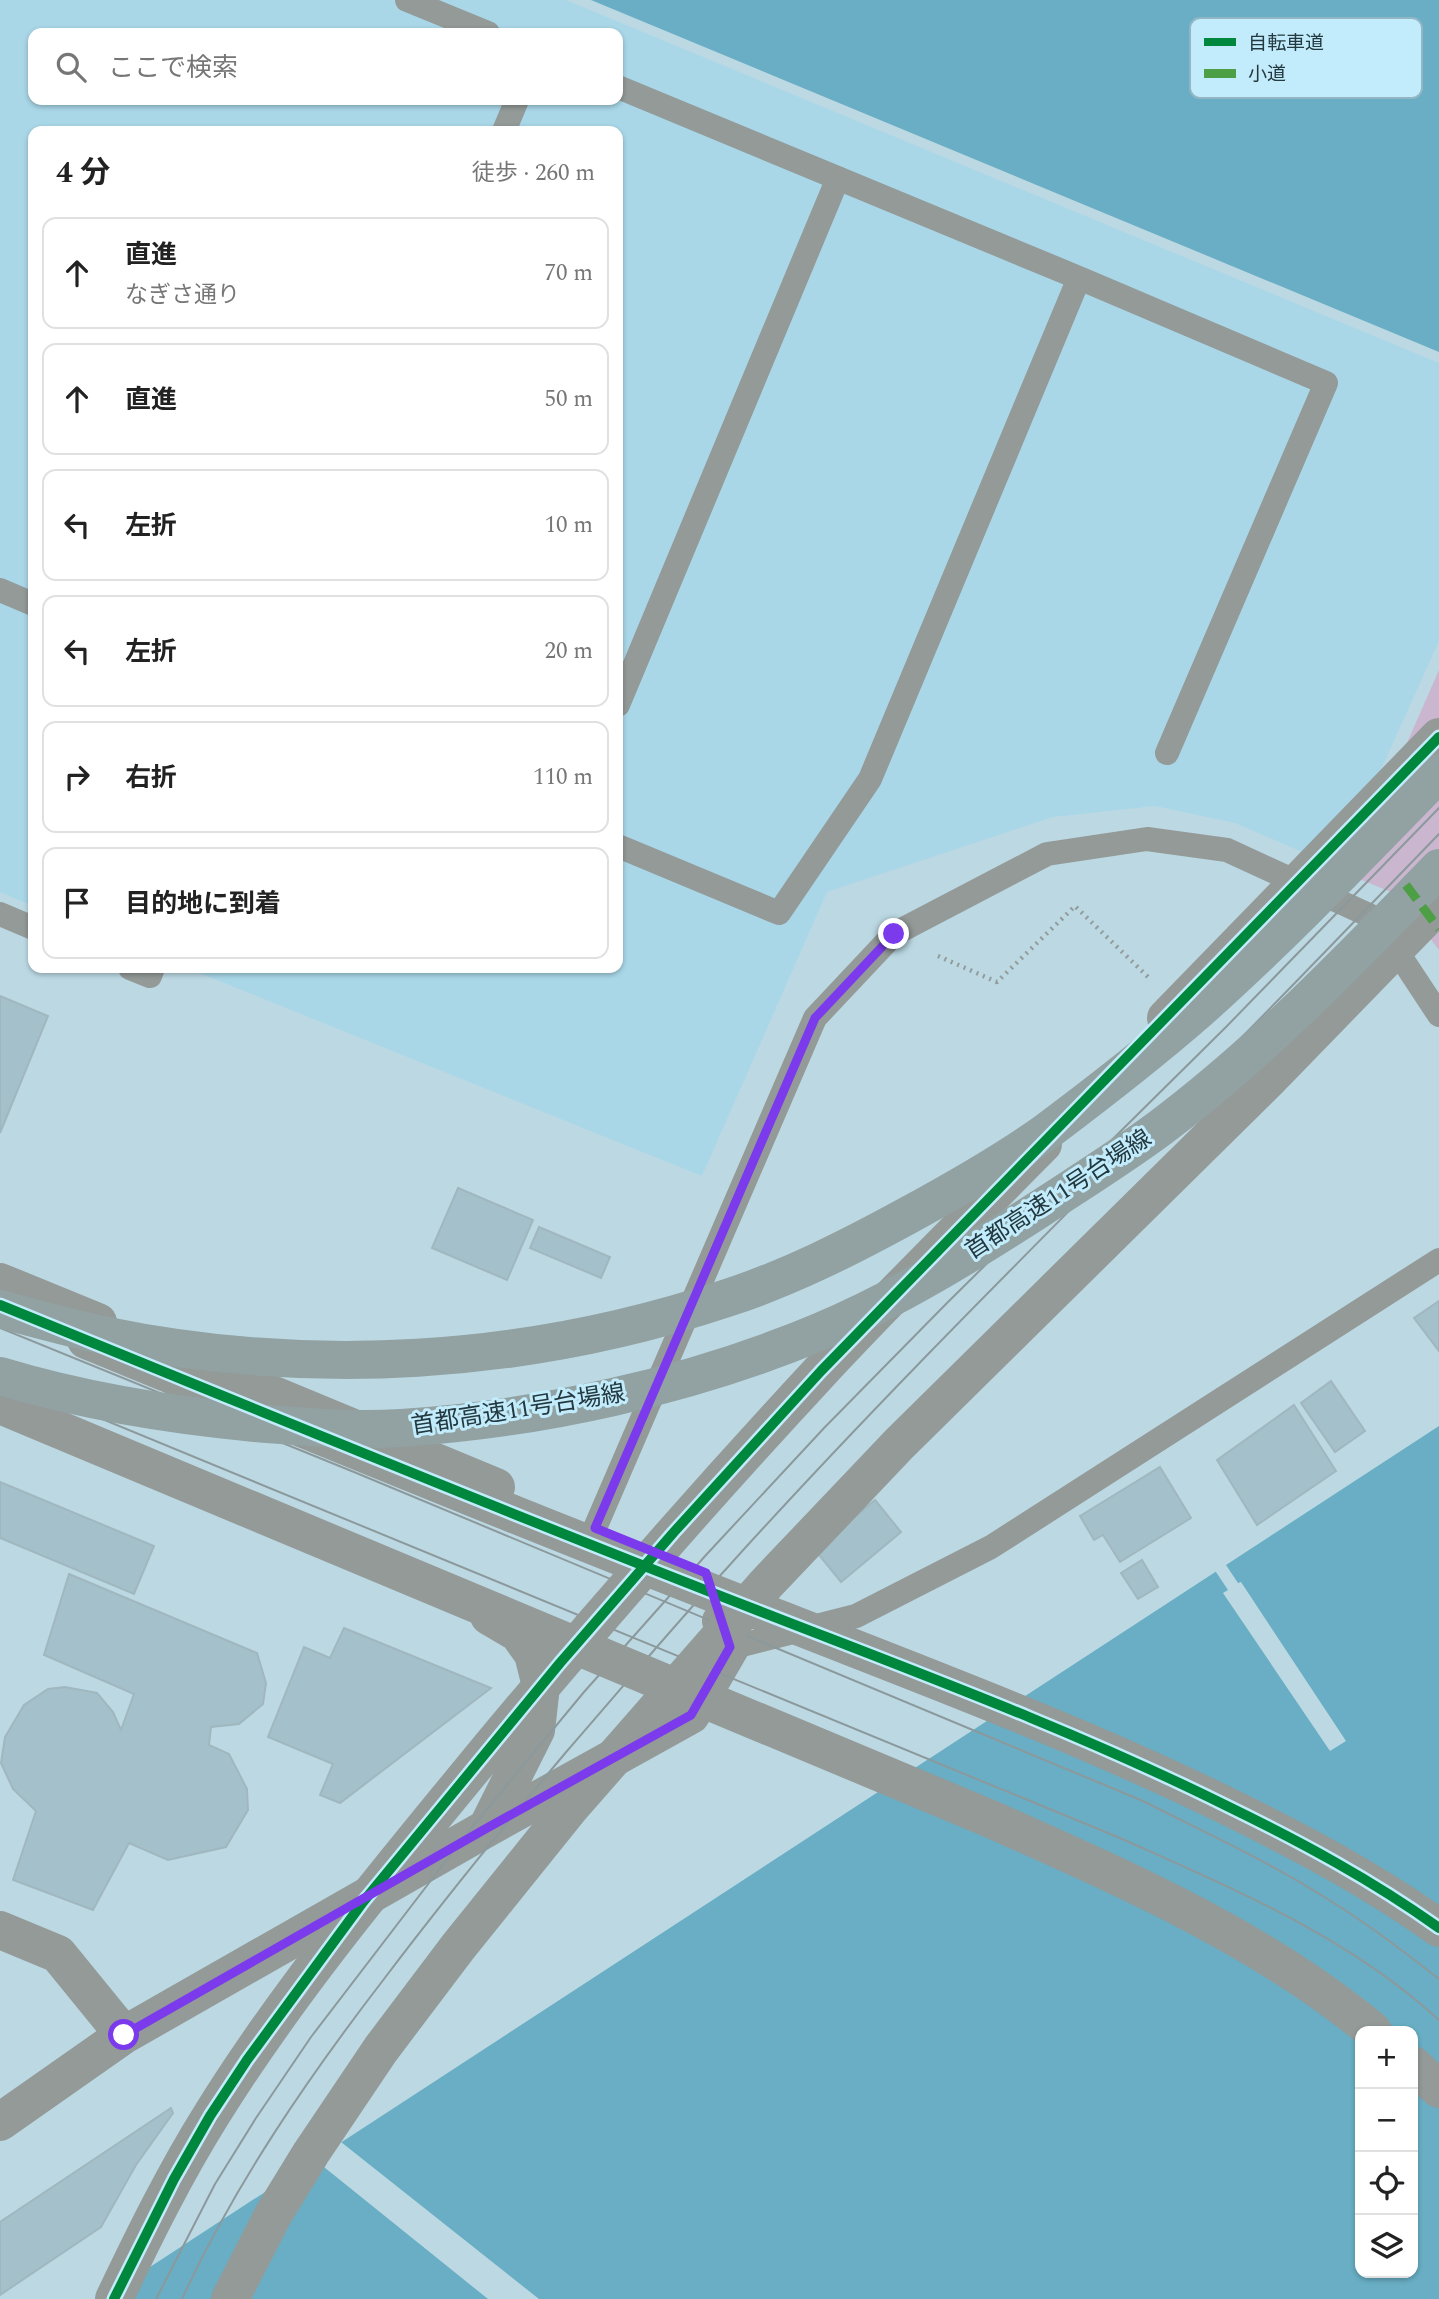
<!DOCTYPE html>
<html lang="ja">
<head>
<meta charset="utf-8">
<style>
  body { margin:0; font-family:Spectral,"Noto Sans JP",serif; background:#f2f2f2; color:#222 }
  .controls { position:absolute; right:21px; bottom:21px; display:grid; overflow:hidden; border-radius:14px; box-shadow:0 2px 5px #0004 }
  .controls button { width:63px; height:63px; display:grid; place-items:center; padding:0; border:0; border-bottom:2px solid #e0e0e0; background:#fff; color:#222; font:35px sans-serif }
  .stop { position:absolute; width:21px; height:21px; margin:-16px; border:5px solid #7c3aed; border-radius:50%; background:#fff }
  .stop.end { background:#7c3aed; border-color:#fff; box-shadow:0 2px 7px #0008 }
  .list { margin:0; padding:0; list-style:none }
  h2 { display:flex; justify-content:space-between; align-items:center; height:91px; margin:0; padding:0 28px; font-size:30px }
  h2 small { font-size:23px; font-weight:400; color:#767676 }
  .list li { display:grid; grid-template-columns:46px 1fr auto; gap:21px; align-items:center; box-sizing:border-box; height:112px; margin:0 14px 14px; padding:0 14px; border:2px solid #e0e0e0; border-radius:14px }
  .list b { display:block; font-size:26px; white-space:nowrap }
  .list p { margin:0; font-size:23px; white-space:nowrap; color:#767676 }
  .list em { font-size:23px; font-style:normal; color:#767676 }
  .icon { flex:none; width:38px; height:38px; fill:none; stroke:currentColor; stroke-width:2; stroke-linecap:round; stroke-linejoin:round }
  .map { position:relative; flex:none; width:1439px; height:2299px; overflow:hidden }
  .search { position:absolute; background:#fff; box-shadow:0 2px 5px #0004; left:28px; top:28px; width:595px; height:77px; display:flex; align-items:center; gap:18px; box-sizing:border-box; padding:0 24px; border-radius:14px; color:#767676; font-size:26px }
  .panel { position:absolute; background:#fff; box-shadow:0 2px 5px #0004; left:28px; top:126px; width:595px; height:847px; border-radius:14px }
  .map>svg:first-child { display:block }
</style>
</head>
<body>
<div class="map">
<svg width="1439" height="2299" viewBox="0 0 1439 2299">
  <rect width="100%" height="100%" fill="#bcd9e3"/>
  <path fill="#a9d7e8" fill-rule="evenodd" d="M 0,0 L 566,0 L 1439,363 L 1439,641 L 1337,867 L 1235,823 L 1155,806 L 1053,817 L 827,892 L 702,1176 L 187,968 L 618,968 L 618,131 L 33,131 L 33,906 L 0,892 ZM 33,33 L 618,33 L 618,100 L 33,100 Z"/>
  <path fill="#cab6cf" d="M 1439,670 L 1439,950 L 1396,894 L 1349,875 Z"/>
  <path fill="#69aec4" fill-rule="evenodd" d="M 591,0 L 1439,0 L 1439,352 Z
    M 1439,1426 L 1439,2299 L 101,2299 ZM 1360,2031 L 1413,2031 L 1413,2273 L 1360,2273 Z"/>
  <path fill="#bcd9e3" d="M 1224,1562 L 1238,1583 L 1241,1582 L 1346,1741 L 1330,1751 L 1223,1593 L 1228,1590 L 1214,1569 Z
    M 341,2142 L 539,2299 L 488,2299 L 314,2159 Z"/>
  <path fill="#a4c0ca" stroke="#a0b7bf" stroke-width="2" d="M 0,996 L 48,1016 L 0,1133 Z
    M 458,1188 L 533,1220 L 507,1280 L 432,1248 Z
    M 539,1227 L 610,1257 L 601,1278 L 530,1248 Z
    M 1439,1301 L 1439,1351 L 1414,1318 Z
    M 1331,1381 L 1365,1431 L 1335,1452 L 1301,1403 Z
    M 1294,1405 L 1336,1471 L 1257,1525 L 1217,1460 Z
    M 1160,1467 L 1191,1518 L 1120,1562 L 1103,1535 L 1094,1540 L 1080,1516 Z
    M 0,1482 L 154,1546 L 134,1594 L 0,1538 Z
    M 875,1500 L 901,1532 L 841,1582 L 815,1550 Z
    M 1142,1560 L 1158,1587 L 1138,1599 L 1121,1573 Z
    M 69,1574 L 257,1653 L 266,1683 L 263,1704 L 239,1724 L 211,1727 L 209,1745 L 229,1754 L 247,1789 L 248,1810 L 226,1847 L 168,1860 L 129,1843 L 93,1910 L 13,1880 L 36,1811 L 13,1789 L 1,1763 L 5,1737 L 24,1705 L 48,1689 L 65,1687 L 97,1693 L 113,1712 L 121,1730 L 134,1694 L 44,1655 Z
    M 344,1628 L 491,1688 L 340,1803 L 320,1795 L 333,1764 L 268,1737 L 304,1647 L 330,1658 Z
    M 171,2108 L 173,2113 L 136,2165 L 101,2227 L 0,2295 L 0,2222 Z"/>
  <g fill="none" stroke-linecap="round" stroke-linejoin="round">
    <path stroke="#929c9c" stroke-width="4.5" stroke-dasharray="2 5" stroke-linecap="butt" d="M 938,956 L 997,982 L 1075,906 L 1148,977"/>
    <path stroke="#939a98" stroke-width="24" d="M 407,0 L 488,33
      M 618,87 L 1079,278 L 870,779 L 779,913 L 618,846
      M 504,131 L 517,100
      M 1079,278 L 1326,383 L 1167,753
      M 0,590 L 33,604
      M 618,705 L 838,178
      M 0,914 L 33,928
      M 130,968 L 150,976 L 153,968
      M 595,1528 L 815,1018 L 894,934 L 1047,854 L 1147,839 L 1227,850 L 1375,918 L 1439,1015
      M 730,1648 L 856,1616 L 991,1547 L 1439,1260"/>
    <path stroke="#939a98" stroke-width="38" d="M 0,1282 L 98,1322
      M 170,1352 L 496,1487
      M 487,1828 L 536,1730 L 541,1686 L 533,1654 L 518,1633 L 489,1616
      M 0,1930 L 58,1954 L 124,2035
      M 1413,2065 L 1439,2089
      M 0,2122 L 124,2035 L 487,1828 L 691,1715 L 730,1648 L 721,1621"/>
    <path stroke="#8c999c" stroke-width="2" d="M 0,1328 L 354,1472 L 1143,1801 C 1206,1833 1270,1862 1329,1900 C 1368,1924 1403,1951 1439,1979
      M 0,1377 L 1120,1838 C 1231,1888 1348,1936 1439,2020
      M 156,2299 L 215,2184 L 256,2118 L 311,2037 L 468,1832 L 584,1692 L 706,1555 L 825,1427 L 947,1303 L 1226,1027 L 1439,808
      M 182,2299 C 235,2184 307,2079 384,1979 C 443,1901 504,1826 567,1751 C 620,1690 672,1628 727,1568 C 892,1385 1069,1212 1242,1037 C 1308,970 1373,902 1439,834"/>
    <path stroke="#939a98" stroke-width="38" d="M 1166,1018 L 1439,737
      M 86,1340 C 318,1435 549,1530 782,1620 C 932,1679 1082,1735 1227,1806 C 1300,1842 1372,1880 1439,1928
      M 0,1405 L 993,1820 C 1125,1879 1261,1938 1373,2031
      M 114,2299 C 144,2236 175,2173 212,2114 C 291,1987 388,1872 483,1756 C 591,1626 703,1498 818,1374 C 891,1295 968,1220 1043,1144
      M 230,2299 L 273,2215 L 311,2153 L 381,2049 L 458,1947 L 569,1809 L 766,1584 L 899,1444 L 1269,1079 L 1439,904"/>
    <path stroke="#92a2a3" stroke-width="38" d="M 0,1309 C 34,1318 69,1328 103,1335 C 311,1378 526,1365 727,1298 C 789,1278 848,1248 905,1217 C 953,1191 1001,1164 1046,1132 C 1098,1093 1151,1052 1200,1009 C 1283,935 1361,853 1439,773
      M 0,1376 C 83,1401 169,1415 255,1423 C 303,1427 352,1431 401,1428 C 540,1419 690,1386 819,1332 C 896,1300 968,1255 1038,1210 C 1079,1183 1121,1157 1160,1128 C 1261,1052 1351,959 1439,868"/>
    <path stroke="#4d9f45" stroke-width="9" stroke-dasharray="18 9" stroke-linecap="butt" d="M 1406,885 L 1439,929"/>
    <defs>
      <path id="cycleway" d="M 0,1305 C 251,1407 501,1511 754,1609 C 913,1671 1074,1730 1227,1806 C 1301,1842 1372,1880 1439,1928
        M 114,2299 L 174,2179 L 210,2116 L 247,2060 L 363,1902 L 560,1663 L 674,1532 L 821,1371 L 1439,737"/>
    </defs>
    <use href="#cycleway" stroke="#c2ecfb" stroke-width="15"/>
    <use href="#cycleway" stroke="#00873e" stroke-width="10"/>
  </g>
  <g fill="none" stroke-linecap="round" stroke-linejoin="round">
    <path stroke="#7c3aed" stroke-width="9" d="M 124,2035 L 487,1828 L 691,1715 L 730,1647 L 706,1573 L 595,1528 L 815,1018 L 894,934"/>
  </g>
  <g text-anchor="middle" stroke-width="6" stroke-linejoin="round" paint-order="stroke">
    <g font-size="24" fill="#23383f" stroke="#c2ecfb">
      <text transform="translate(1058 1194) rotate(-33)" y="8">首都高速11号台場線</text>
      <text transform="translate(518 1409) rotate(-9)" y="8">首都高速11号台場線</text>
    </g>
  </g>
  <rect x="1190" y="18" width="232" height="80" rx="10" fill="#c2ecfb" stroke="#92b6c3" stroke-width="2"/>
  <rect x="1204" y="38" width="32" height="8" fill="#00873e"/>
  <rect x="1204" y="69" width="32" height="9" fill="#4d9f45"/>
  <g font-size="19" fill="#23383f">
    <text x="1248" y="49">自転車道</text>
    <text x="1248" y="80">小道</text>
  </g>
</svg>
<div class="controls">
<button>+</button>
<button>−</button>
<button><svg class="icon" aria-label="locate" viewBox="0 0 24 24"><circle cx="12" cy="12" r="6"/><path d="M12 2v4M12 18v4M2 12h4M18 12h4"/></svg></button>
<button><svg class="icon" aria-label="layers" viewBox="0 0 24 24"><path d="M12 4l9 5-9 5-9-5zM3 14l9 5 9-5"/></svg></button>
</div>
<div class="stop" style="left:124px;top:2035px"></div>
<div class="stop end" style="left:894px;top:934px"></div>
<div class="search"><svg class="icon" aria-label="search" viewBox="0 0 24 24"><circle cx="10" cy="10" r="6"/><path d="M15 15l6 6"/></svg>ここで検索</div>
<section class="panel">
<h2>4 分<small>徒歩 · 260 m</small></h2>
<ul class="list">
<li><svg class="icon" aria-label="ahead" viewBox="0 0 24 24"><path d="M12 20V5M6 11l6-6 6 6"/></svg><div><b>直進</b><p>なぎさ通り</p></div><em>70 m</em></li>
<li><svg class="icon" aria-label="ahead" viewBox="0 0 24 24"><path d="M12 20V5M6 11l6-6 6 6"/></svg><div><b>直進</b></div><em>50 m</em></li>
<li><svg class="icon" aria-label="left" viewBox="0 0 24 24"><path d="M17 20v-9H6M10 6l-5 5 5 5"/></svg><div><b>左折</b></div><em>10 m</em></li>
<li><svg class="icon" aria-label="left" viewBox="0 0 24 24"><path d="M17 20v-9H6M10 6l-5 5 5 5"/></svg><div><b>左折</b></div><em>20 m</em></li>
<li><svg class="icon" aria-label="right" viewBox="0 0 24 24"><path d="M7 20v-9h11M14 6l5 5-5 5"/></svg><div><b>右折</b></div><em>110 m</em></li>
<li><svg class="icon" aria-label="arrive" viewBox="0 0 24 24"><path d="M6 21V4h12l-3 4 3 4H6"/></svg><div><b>目的地に到着</b></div></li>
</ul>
</section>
</div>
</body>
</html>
